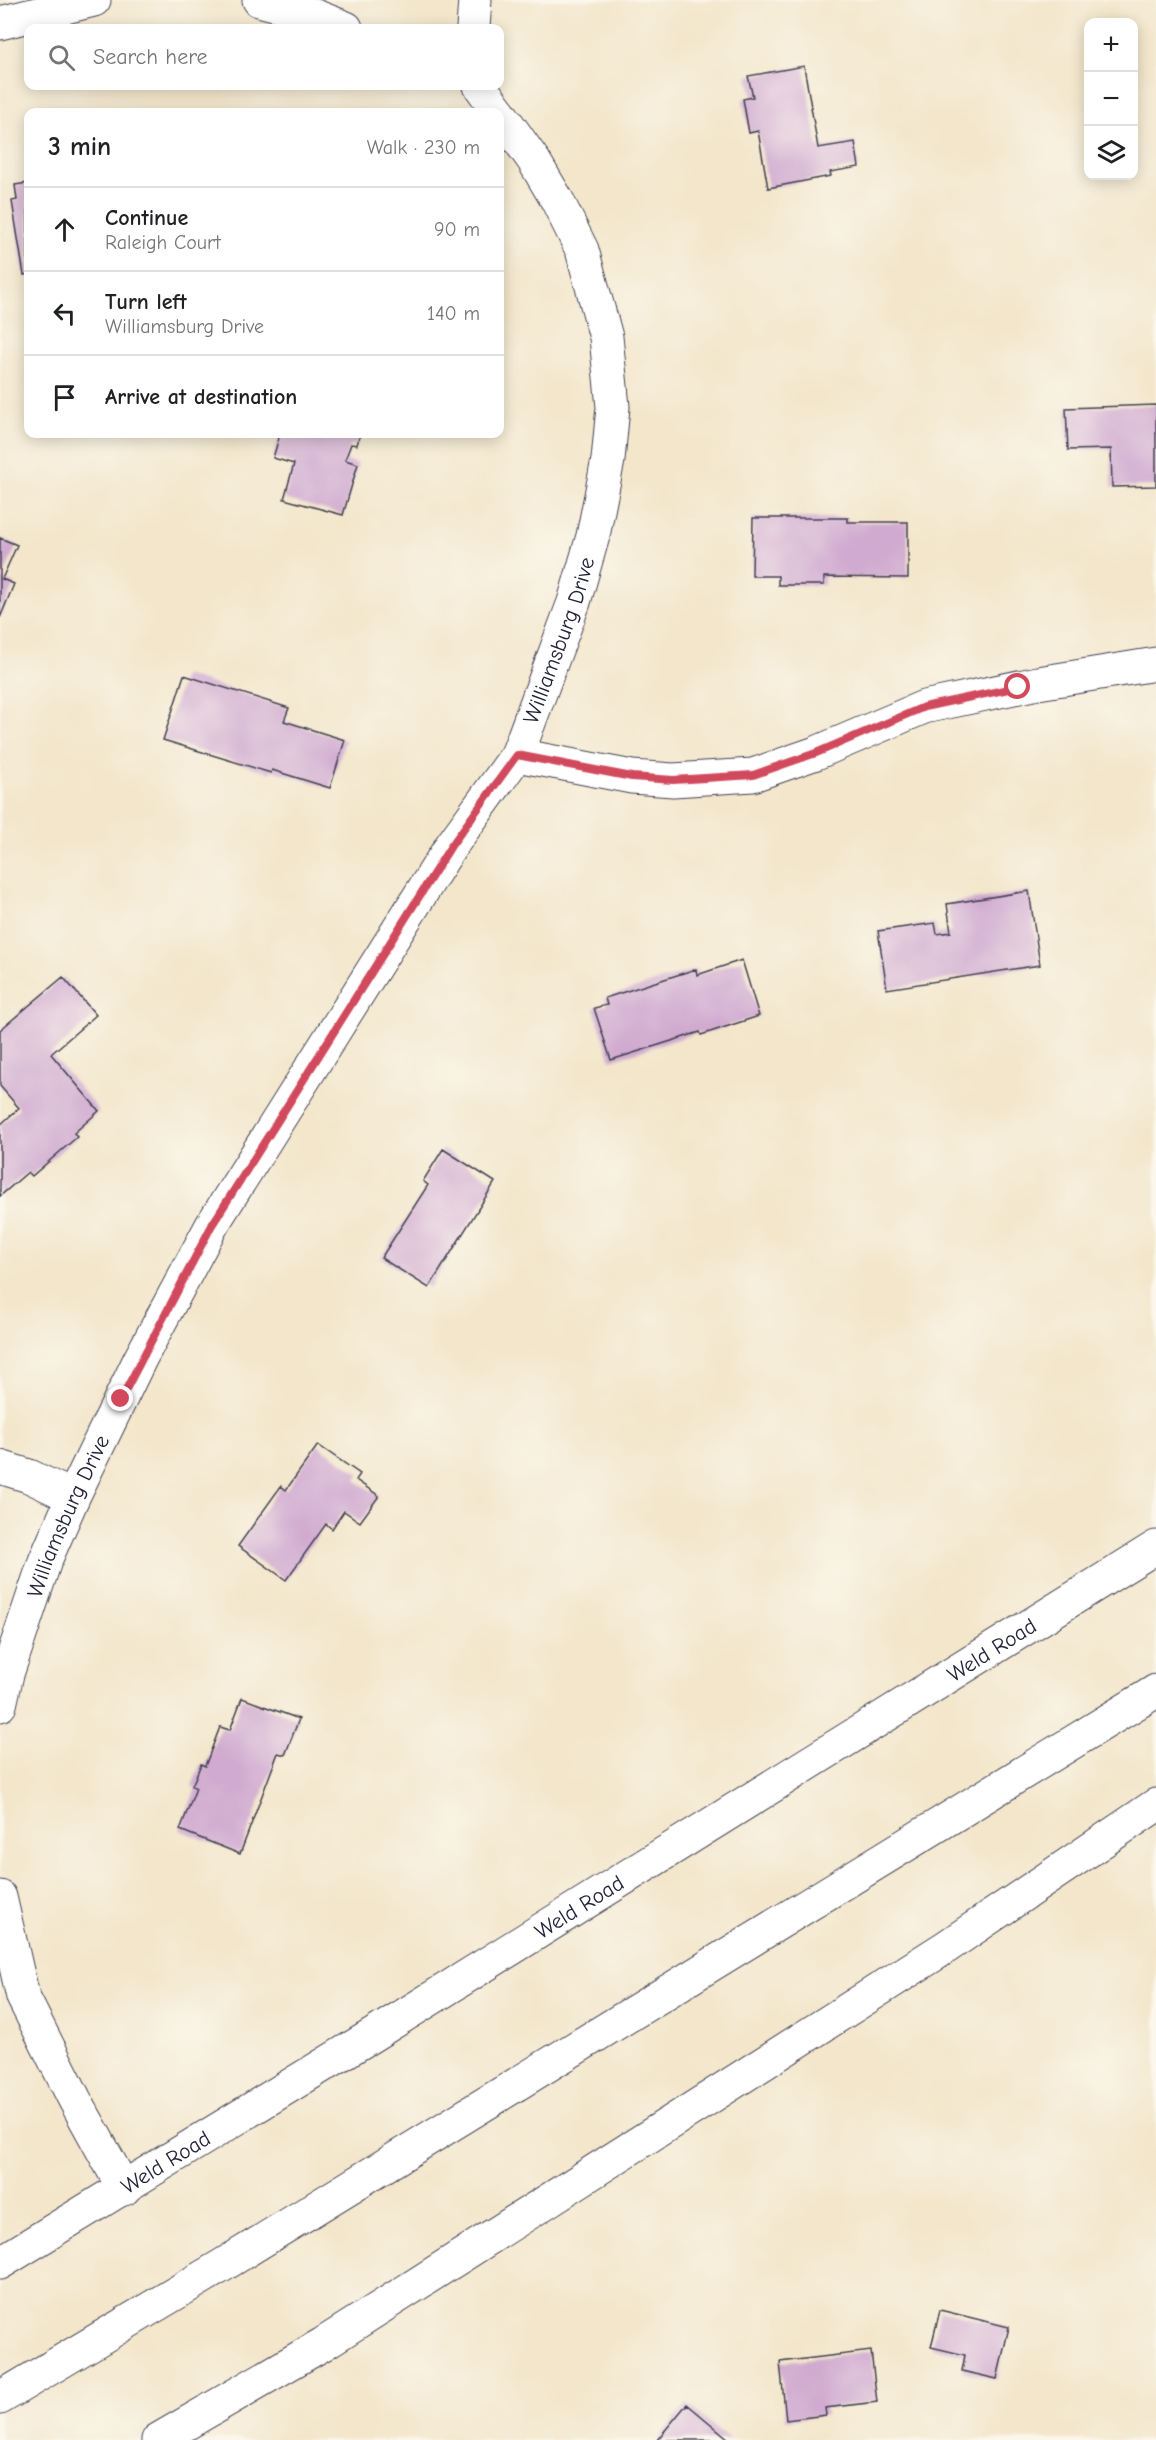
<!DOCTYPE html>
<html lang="en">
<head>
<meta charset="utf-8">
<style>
  body { margin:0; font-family:"Comic Neue",sans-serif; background:#f6f6f6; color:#202124 }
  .controls { position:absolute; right:18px; top:18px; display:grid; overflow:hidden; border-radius:12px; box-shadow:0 3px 15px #0003 }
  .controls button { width:54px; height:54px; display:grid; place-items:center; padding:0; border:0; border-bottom:2px solid #e0e0e0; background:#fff; color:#202124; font:30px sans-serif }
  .stop { position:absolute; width:18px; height:18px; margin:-14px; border:4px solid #d1495b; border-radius:50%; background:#fff }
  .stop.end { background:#d1495b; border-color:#fff; box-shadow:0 2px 6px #0008 }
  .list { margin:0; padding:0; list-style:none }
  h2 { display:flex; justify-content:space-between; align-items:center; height:78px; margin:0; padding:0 24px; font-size:26px }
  h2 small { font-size:20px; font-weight:400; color:#757577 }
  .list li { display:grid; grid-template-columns:39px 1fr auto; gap:18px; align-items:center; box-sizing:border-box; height:84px; padding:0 24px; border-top:2px solid #e0e0e0 }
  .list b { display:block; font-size:22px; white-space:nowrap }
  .list p { margin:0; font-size:20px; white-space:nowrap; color:#757577 }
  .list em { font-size:20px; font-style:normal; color:#757577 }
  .icon { flex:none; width:33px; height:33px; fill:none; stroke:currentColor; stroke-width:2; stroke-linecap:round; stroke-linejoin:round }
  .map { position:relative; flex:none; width:1156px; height:2440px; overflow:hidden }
  .search { position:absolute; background:#fff; box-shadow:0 3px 15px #0003; left:24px; top:24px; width:480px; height:66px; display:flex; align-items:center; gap:15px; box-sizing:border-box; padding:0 21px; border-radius:12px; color:#757577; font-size:22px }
  .panel { position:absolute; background:#fff; box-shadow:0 3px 15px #0003; left:24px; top:108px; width:480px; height:330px; border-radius:12px }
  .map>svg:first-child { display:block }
</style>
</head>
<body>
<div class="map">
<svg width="1156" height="2440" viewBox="0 0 1156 2440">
  <rect width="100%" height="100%" fill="#fbf7ec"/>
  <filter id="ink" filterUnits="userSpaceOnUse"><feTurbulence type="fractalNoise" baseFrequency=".0167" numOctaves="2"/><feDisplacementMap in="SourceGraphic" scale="12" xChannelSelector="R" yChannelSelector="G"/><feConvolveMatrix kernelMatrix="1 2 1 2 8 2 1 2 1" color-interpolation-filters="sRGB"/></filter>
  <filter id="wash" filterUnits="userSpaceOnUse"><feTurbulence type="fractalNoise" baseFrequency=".008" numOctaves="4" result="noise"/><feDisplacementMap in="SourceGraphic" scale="24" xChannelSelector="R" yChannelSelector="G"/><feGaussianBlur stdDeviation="1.35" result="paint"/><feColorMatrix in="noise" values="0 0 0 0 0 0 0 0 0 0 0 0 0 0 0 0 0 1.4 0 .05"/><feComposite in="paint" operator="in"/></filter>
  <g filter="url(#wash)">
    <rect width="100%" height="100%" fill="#f3e6cb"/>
    <g id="blocks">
      <path fill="#d0aad0" d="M 804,66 L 818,148 L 855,142 L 859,167 L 830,172 L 831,176 L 768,188 L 758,131 L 749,133 L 743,99 L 753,97 L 748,76 Z
        M 28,183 L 28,274 L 24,275 L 12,201 L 17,200 L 15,185 Z
        M 1156,405 L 1156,486 L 1112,487 L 1111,449 L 1068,450 L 1066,408 Z
        M 280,434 L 360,434 L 357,445 L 351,444 L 345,460 L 358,464 L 343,515 L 284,499 L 294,464 L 273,458 Z
        M 753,518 L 848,518 L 848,522 L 908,522 L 908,578 L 824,577 L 824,585 L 778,585 L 778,576 L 752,576 Z
        M 0,538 L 17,545 L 2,579 L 14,584 L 0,618 Z
        M 184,675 L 289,708 L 284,721 L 345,740 L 330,788 L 272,770 L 271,773 L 163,740 Z
        M 1029,891 L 1040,965 L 887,989 L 878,931 L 935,923 L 937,934 L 951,932 L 947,904 Z
        M 742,960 L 759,1016 L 701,1035 L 700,1032 L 611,1060 L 594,1008 L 607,1005 L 605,998 L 696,969 L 697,975 Z
        M 63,977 L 96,1015 L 51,1054 L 99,1111 L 74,1133 L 77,1137 L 32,1176 L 28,1172 L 0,1196 L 0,1125 L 19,1108 L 0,1086 L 0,1030 Z
        M 443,1149 L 495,1182 L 429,1288 L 381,1258 L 428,1185 L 423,1181 Z
        M 318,1445 L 360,1474 L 356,1480 L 379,1496 L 360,1522 L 344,1511 L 332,1529 L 326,1524 L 286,1580 L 238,1546 L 281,1486 L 286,1490 Z
        M 242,1698 L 299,1719 L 285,1755 L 278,1753 L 240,1854 L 180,1830 L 196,1788 L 192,1786 L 201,1764 L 205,1766 L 220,1727 L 230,1730 Z
        M 940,2310 L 1009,2327 L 997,2379 L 962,2371 L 965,2355 L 931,2347 Z
        M 871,2351 L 877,2402 L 825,2408 L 826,2415 L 786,2420 L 780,2362 Z
        M 687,2404 L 730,2440 L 657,2440 Z"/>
    </g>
  </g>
  <g filter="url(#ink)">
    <use href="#blocks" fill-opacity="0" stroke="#413f51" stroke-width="1.5"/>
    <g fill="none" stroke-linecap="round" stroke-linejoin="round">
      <defs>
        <g id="minor">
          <path d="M 259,0 L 305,12 L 346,28"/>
          <path d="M 0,23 L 94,0"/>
          <path d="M 473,28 L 475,0"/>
          <path d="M 480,86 L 499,112"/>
          <path d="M 517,755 L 632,777 L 673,780 L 753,775 L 816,753 L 924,707 L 1038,683 L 1156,664"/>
          <path d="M 0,1467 L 29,1476 L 73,1497"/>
          <path id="s1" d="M 0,1705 L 7,1674 L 45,1561 L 73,1497 L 140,1359 L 212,1225 L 451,846 L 517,755 L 574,602 L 593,536 L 608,460 L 613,407 L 606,337 L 582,250 L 557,200 L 534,161 L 500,113"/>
          <path d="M 0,1897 L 23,1997 L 75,2100 L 124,2189"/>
          <path id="s2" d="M 0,2263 L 371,2036 L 1156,1547"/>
        </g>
        <path id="major" d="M 0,2398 L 223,2265 L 1156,1691
          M 158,2440 L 323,2344 L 946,1947 L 1156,1805"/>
      </defs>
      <use href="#minor" stroke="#413f51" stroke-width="35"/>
      <use href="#major" stroke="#413f51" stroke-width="35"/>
      <use href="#minor" stroke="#fff" stroke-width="33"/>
      <use href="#major" stroke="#fff" stroke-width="33"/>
    </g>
  </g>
  <g fill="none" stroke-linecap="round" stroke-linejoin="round" filter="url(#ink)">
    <path stroke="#d1495b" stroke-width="8" d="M 121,1399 L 212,1225 L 451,846 L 517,755 L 632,777 L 673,780 L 753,775 L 816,753 L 924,707 L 1018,687"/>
  </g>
  <g text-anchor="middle" stroke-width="5" stroke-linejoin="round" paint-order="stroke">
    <g font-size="22" fill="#22223b" stroke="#fbf7ec">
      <text dy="8" stroke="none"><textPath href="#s1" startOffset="1209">Williamsburg Drive</textPath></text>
      <text dy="8" stroke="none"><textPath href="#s1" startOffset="201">Williamsburg Drive</textPath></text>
      <text dy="8" stroke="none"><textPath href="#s2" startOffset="1166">Weld Road</textPath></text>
      <text dy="8" stroke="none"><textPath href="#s2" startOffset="680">Weld Road</textPath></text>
      <text dy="8" stroke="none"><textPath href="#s2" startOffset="194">Weld Road</textPath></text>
    </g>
  </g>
</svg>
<div class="controls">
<button>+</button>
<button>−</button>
<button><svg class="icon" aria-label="layers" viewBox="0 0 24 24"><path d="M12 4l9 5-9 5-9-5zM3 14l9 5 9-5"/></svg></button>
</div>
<div class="stop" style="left:1018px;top:687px"></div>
<div class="stop end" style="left:121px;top:1399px"></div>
<div class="search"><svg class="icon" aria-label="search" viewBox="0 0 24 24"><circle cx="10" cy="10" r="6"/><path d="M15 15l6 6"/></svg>Search here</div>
<section class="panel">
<h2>3 min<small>Walk · 230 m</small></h2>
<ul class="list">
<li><svg class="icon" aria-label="ahead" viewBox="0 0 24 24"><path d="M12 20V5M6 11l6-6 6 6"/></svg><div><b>Continue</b><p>Raleigh Court</p></div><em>90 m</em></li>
<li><svg class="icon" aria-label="left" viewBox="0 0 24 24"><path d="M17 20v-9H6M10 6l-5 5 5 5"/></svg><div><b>Turn left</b><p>Williamsburg Drive</p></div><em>140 m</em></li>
<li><svg class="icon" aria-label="arrive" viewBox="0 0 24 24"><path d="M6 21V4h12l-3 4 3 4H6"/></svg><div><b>Arrive at destination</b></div></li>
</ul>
</section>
</div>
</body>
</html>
